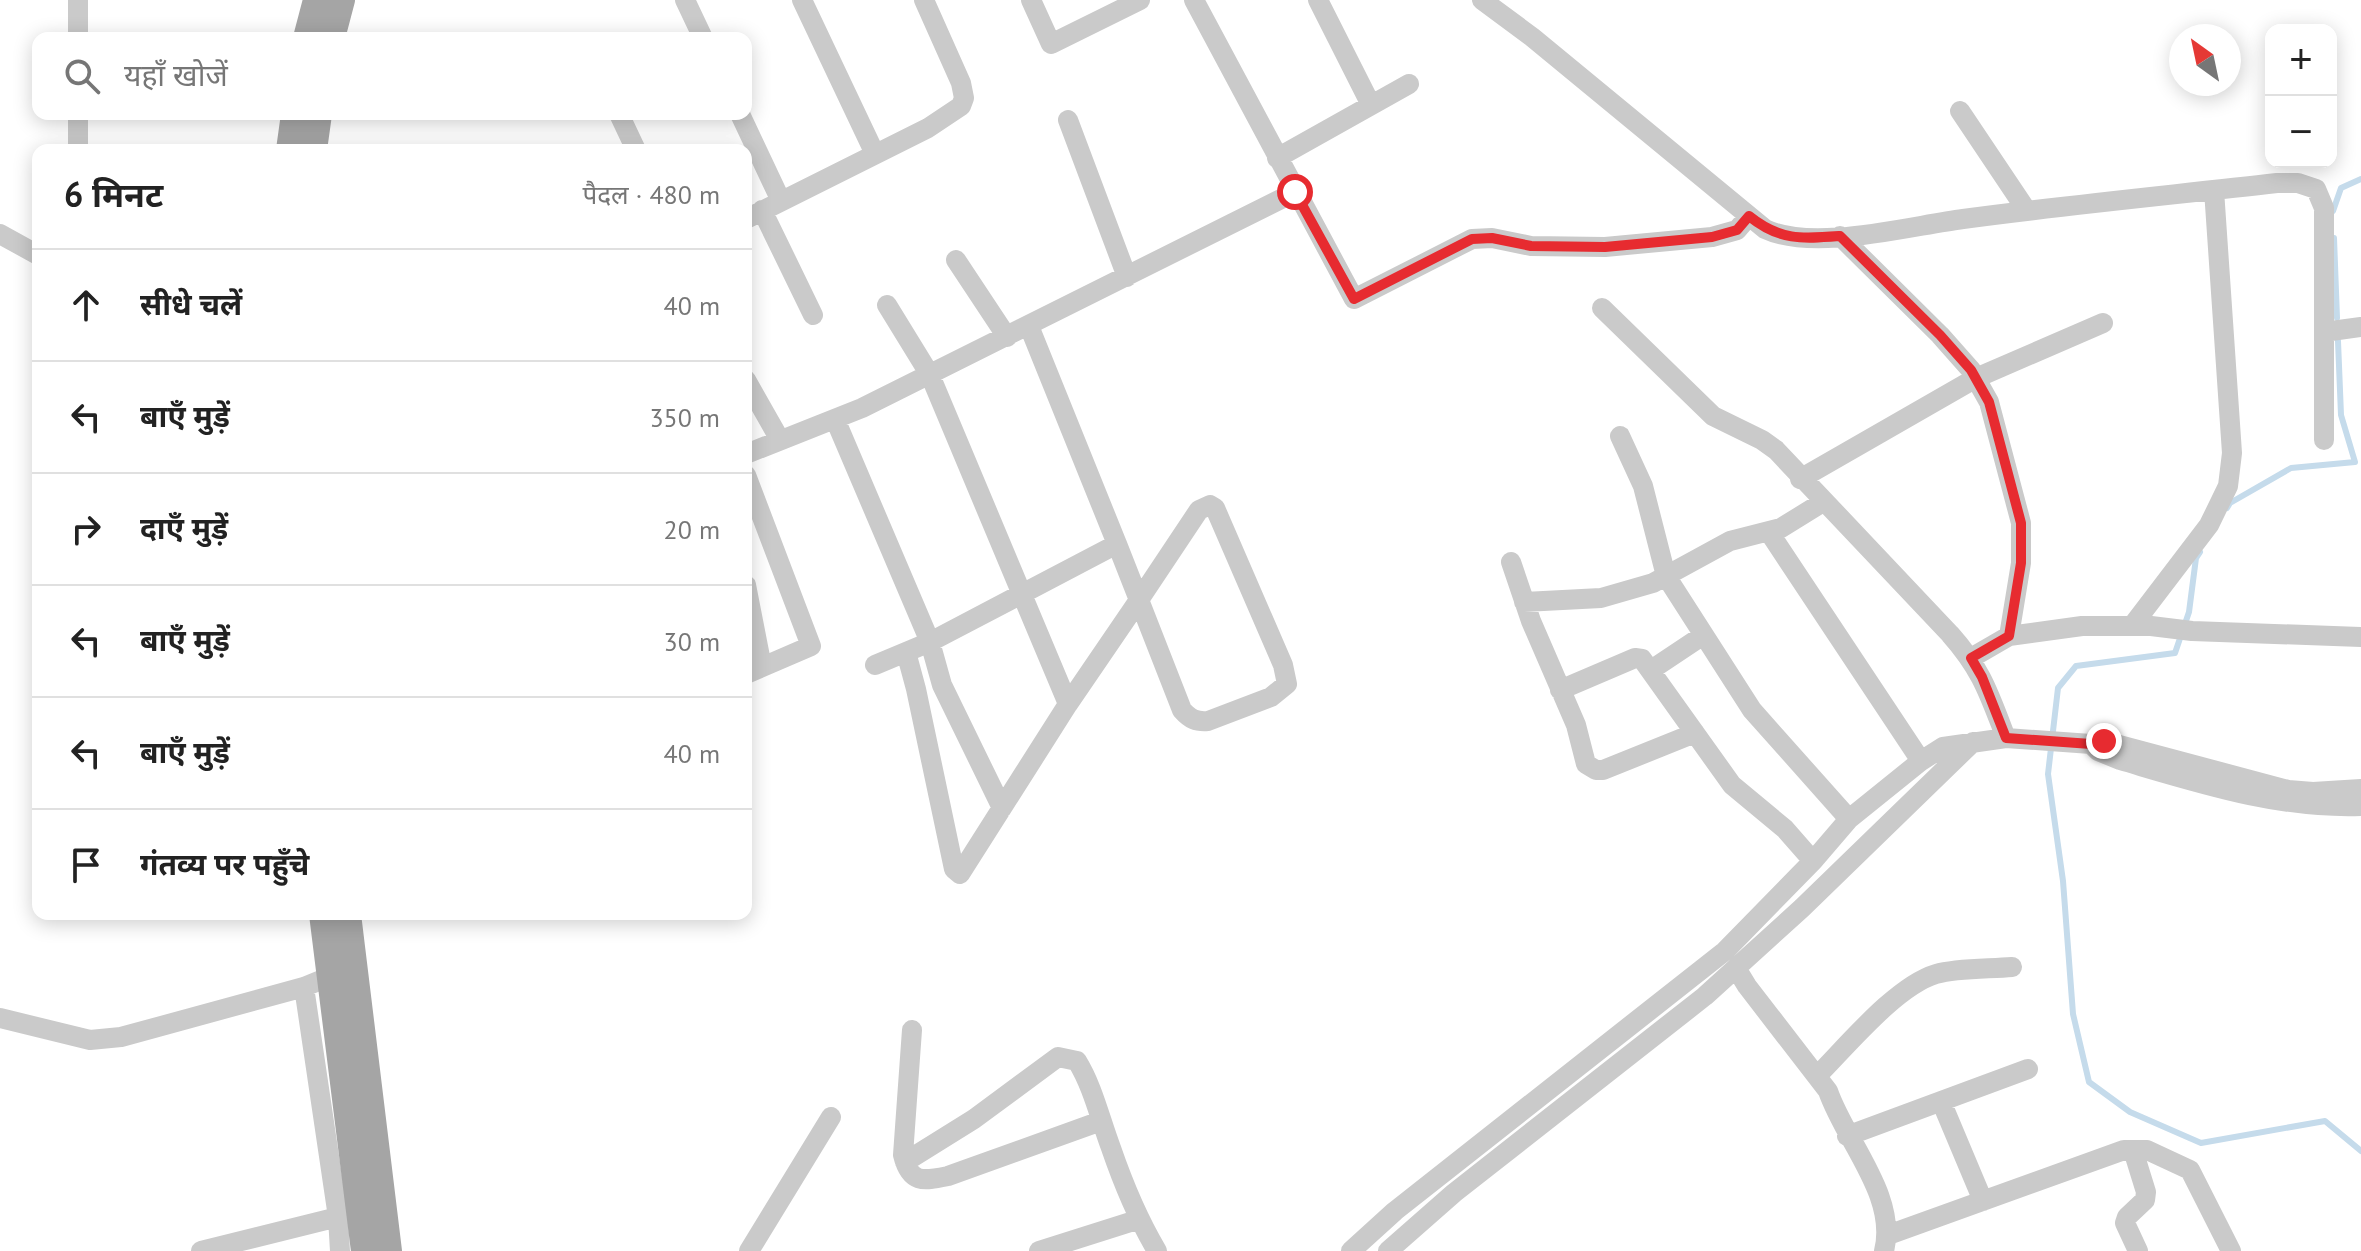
<!DOCTYPE html>
<html lang="hi">
<head>
<meta charset="utf-8">
<style>
  body { margin:0; font-family:"PT Sans","Noto Sans Devanagari",sans-serif; background:#f2f2f2; color:#222 }
  .controls { position:absolute; right:24px; top:24px; display:grid; overflow:hidden; border-radius:16px; box-shadow:0 4px 20px #0003 }
  .controls button { width:72px; height:72px; display:grid; place-items:center; padding:0; border:0; border-bottom:2px solid #e0e0e0; background:#fff; color:#222; font:40px sans-serif }
  .compass { position:absolute; left:2169px; top:24px; width:72px; height:72px; border-radius:50%; background:#fff; box-shadow:0 4px 20px #0003; rotate:327deg }
  .stop { position:absolute; width:24px; height:24px; margin:-18px; border:6px solid #e72b30; border-radius:50%; background:#fff }
  .stop.end { background:#e72b30; border-color:#fff; box-shadow:0 2px 8px #0008 }
  .list { margin:0; padding:0; list-style:none }
  h2 { display:flex; justify-content:space-between; align-items:center; height:104px; margin:0; padding:0 32px; font-size:34px }
  h2 small { font-size:26px; font-weight:400; color:#767676 }
  .list li { display:grid; grid-template-columns:52px 1fr auto; gap:24px; align-items:center; box-sizing:border-box; height:112px; padding:0 32px; border-top:2px solid #e0e0e0 }
  .list b { display:block; font-size:30px; white-space:nowrap }
  .list em { font-size:26px; font-style:normal; color:#767676 }
  .icon { flex:none; width:44px; height:44px; fill:none; stroke:currentColor; stroke-width:2; stroke-linecap:round; stroke-linejoin:round }
  .map { position:relative; flex:none; width:2361px; height:1251px; overflow:hidden }
  .search { position:absolute; background:#fff; box-shadow:0 4px 20px #0003; left:32px; top:32px; width:720px; height:88px; display:flex; align-items:center; gap:20px; box-sizing:border-box; padding:0 28px; border-radius:16px; color:#767676; font-size:30px }
  .panel { position:absolute; background:#fff; box-shadow:0 4px 20px #0003; left:32px; top:144px; width:720px; height:776px; border-radius:16px }
  .map>svg:first-child { display:block }
</style>
</head>
<body>
<div class="map">
<svg width="2361" height="1251" viewBox="0 0 2361 1251">
  <rect width="100%" height="100%" fill="#fff"/>
  <g fill="none" stroke-linecap="round" stroke-linejoin="round">
    <path stroke="#c5dbeb" stroke-width="6" d="M 2333,211 L 2341,188 L 2361,179
      M 2334,238 L 2337,318
      M 2227,508 L 2230,503 L 2291,468 L 2355,462 L 2341,415 L 2338,341
      M 2200,552 L 2196,558 L 2189,612 L 2175,653 L 2076,666 L 2058,688 L 2048,774 L 2063,881 L 2073,1014 L 2089,1082 L 2130,1112 L 2201,1143 L 2325,1121 L 2361,1151"/>
    <path stroke="#cacaca" stroke-width="20" d="M 685,0 L 703,38
      M 802,0 L 875,154
      M 1031,0 L 1051,44 L 1140,0
      M 1194,0 L 1354,299 L 1472,239 L 1492,238 L 1531,246 L 1605,247 L 1712,237 L 1737,230 L 1749,216
      M 1318,0 L 1371,105
      M 1482,0 L 1532,37 L 1765,229 C 1813,252 1909,226 1963,219 C 2067,205 2172,195 2277,183 L 2298,183 L 2316,189 L 2324,208 L 2324,440
      M 78,38 L 78,0
      M 1960,111 L 2027,211
      M 619,114 L 636,150
      M 740,114 L 781,201
      M 1068,120 L 1127,277
      M 78,150 L 78,114
      M 1277,158 L 1409,84
      M 762,210 L 813,315
      M 746,219 L 928,128 L 961,106 L 964,98 L 961,83 L 924,0
      M 0,234 L 38,255
      M 1840,236 L 1940,335 L 1971,370 L 1989,402 L 2021,523 L 2021,563 L 2009,636
      M 956,260 L 1007,337
      M 887,305 L 930,375 L 1068,704 L 960,874 L 954,869 L 916,689 L 906,652
      M 1602,308 L 1713,416 L 1762,440 L 1776,450 L 1950,634 C 1982,670 1989,694 2006,738
      M 2324,332 L 2361,327
      M 746,380 L 780,440
      M 835,419 L 930,642 L 1117,544 L 1029,326
      M 1620,436 L 1643,486 L 1666,576 L 1752,710 L 1849,819
      M 746,454 L 862,408 L 1295,192
      M 746,475 L 811,646 L 746,674
      M 1800,479 L 1976,378 L 2103,323
      M 1210,505 L 1215,508 L 1283,665 L 1287,684 L 1271,697 L 1208,721 C 1196,722 1190,719 1182,710 L 1139,600 L 1199,510 Z
      M 1769,532 L 1921,761
      M 1511,562 L 1531,621 L 1576,725 L 1586,764 L 1596,770 L 1603,770 L 1695,733
      M 746,585 L 762,667
      M 1524,602 L 1601,598 L 1653,583 L 1730,541 L 1781,528 L 1823,502
      M 2132,626 L 2209,525 L 2228,486 L 2232,453 L 2214,190
      M 1971,658 L 2009,636 L 2082,626 L 2151,626 L 2192,631 L 2361,637
      M 875,665 L 930,642 L 942,685 L 1002,808
      M 1651,670 L 1702,636
      M 1560,690 L 1635,658 L 1642,659 L 1732,785 L 1785,829 L 1813,861
      M 1068,704 L 1139,600 L 1117,544
      M 2091,744 L 2098,751 L 2120,760 C 2199,783 2278,809 2361,806
      M 1736,968 L 1747,986 L 1828,1091 C 1845,1141 1898,1196 1884,1251
      M 0,1018 L 90,1040 L 121,1037 L 304,987 L 343,971
      M 912,1030 L 903,1155 C 910,1184 923,1181 948,1176 L 1101,1121
      M 1817,1076 C 1847,1046 1896,986 1936,974 C 1957,968 1989,969 2012,967
      M 1941,1101 L 1983,1201
      M 1847,1136 L 2028,1069
      M 2133,1150 L 2146,1192 L 2145,1200 L 2127,1217 L 2125,1223 L 2138,1251
      M 905,1162 L 974,1119 L 1058,1057 L 1077,1061 C 1093,1087 1100,1119 1111,1148 C 1123,1183 1138,1219 1157,1251
      M 338,1217 L 340,1251
      M 1888,1235 L 2124,1150 L 2147,1150 L 2190,1170 L 2231,1251
      M 201,1251 L 338,1217 L 304,987
      M 749,1251 L 831,1117
      M 1039,1251 L 1140,1219
      M 1351,1251 L 1395,1211 L 1725,951 L 1813,861 L 1849,819 L 1921,761 L 1943,747 L 2006,738 L 2091,744 L 2104,741 L 2288,790 L 2313,792 L 2361,789
      M 1388,1251 L 1454,1193 L 1705,996 L 1802,908 L 1973,742"/>
    <path stroke="#a5a5a5" stroke-width="26" d="M 306,38 L 316,0
      M 332,38 L 342,0
      M 289,150 L 294,114
      M 314,150 L 319,114
      M 322,914 L 364,1251
      M 348,914 L 389,1251"/>
  </g>
  <g fill="none" stroke-linecap="round" stroke-linejoin="round">
    <path stroke="#e72b30" stroke-width="10" d="M 1295,192 L 1354,299 L 1472,239 L 1492,238 L 1531,246 L 1605,247 L 1712,237 L 1737,230 L 1749,216 C 1780,241 1802,239 1840,236 L 1940,335 L 1971,370 L 1989,402 L 2021,523 L 2021,563 L 2009,636 L 1971,658 L 1982,677 L 2006,738 L 2091,744 L 2104,741"/>
  </g>
</svg>
<div class="controls">
<button>+</button>
<button>−</button>
</div>
<svg class="compass" viewBox="-18 -18 36 36"><path d="M0-13l5 13h-10z" fill="#e53935"/><path d="M0 13l5-13h-10z" fill="#767676"/></svg>
<div class="stop" style="left:1295px;top:192px"></div>
<div class="stop end" style="left:2104px;top:741px"></div>
<div class="search"><svg class="icon" aria-label="search" viewBox="0 0 24 24"><circle cx="10" cy="10" r="6"/><path d="M15 15l6 6"/></svg>यहाँ खोजें</div>
<section class="panel">
<h2>6 मिनट<small>पैदल · 480 m</small></h2>
<ul class="list">
<li><svg class="icon" aria-label="ahead" viewBox="0 0 24 24"><path d="M12 20V5M6 11l6-6 6 6"/></svg><div><b>सीधे चलें</b></div><em>40 m</em></li>
<li><svg class="icon" aria-label="left" viewBox="0 0 24 24"><path d="M17 20v-9H6M10 6l-5 5 5 5"/></svg><div><b>बाएँ मुड़ें</b></div><em>350 m</em></li>
<li><svg class="icon" aria-label="right" viewBox="0 0 24 24"><path d="M7 20v-9h11M14 6l5 5-5 5"/></svg><div><b>दाएँ मुड़ें</b></div><em>20 m</em></li>
<li><svg class="icon" aria-label="left" viewBox="0 0 24 24"><path d="M17 20v-9H6M10 6l-5 5 5 5"/></svg><div><b>बाएँ मुड़ें</b></div><em>30 m</em></li>
<li><svg class="icon" aria-label="left" viewBox="0 0 24 24"><path d="M17 20v-9H6M10 6l-5 5 5 5"/></svg><div><b>बाएँ मुड़ें</b></div><em>40 m</em></li>
<li><svg class="icon" aria-label="arrive" viewBox="0 0 24 24"><path d="M6 21V4h12l-3 4 3 4H6"/></svg><div><b>गंतव्य पर पहुँचे</b></div></li>
</ul>
</section>
</div>
</body>
</html>
